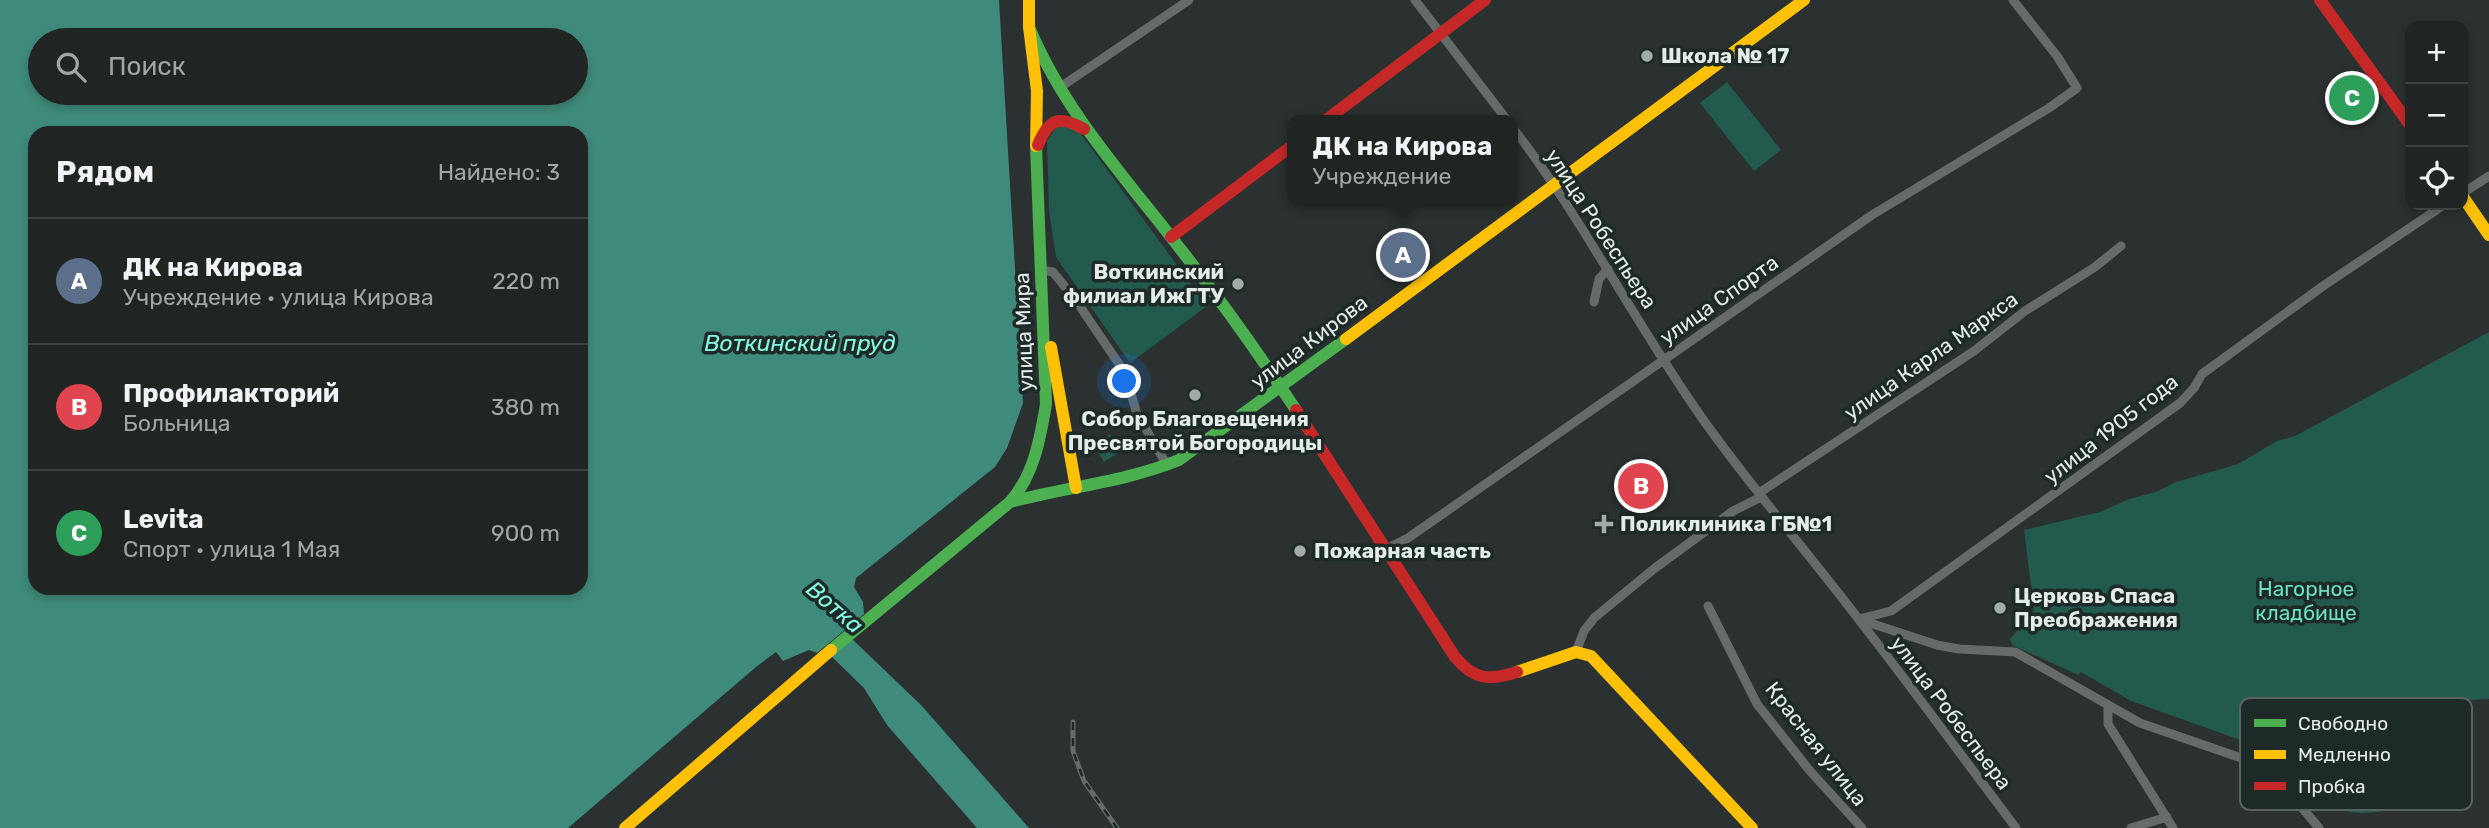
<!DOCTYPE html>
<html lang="ru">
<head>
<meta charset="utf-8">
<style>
  body { margin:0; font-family:Rubik,sans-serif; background:#2d3131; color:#f1f3f6 }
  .controls { position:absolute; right:21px; top:21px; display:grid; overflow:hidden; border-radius:14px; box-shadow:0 4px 10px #0003 }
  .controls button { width:63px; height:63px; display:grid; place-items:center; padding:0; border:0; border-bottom:2px solid #3d4241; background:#202524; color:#f1f3f6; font:35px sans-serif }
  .you { position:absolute; left:1125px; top:382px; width:24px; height:24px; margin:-18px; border:5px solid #fff; border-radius:50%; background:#1a73e8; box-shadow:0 0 0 10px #1a73e833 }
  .badge { display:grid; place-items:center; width:46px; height:46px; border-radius:50%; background:#db2777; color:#fff; font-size:23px; font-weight:700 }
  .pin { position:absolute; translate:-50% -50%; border:4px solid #fff; box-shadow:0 2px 7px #0006 }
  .popup { position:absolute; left:1287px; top:115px; width:231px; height:91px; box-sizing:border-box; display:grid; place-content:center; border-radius:14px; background:#202524; filter:drop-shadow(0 2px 5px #0005); font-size:23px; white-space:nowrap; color:#a2a5a6 }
  .popup b { font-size:26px; color:#f1f3f6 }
  .popup::after { content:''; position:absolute; left:50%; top:100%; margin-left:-14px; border:14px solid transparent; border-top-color:#202524 }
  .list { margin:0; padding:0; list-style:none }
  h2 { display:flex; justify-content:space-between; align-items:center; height:91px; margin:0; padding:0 28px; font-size:30px }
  h2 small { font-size:23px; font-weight:400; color:#a2a5a6 }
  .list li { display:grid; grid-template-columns:46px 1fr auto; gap:21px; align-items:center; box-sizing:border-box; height:126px; padding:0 28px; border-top:2px solid #3d4241 }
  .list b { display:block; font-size:26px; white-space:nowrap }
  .list p { margin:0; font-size:23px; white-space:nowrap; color:#a2a5a6 }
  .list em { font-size:23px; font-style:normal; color:#a2a5a6 }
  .icon { flex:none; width:38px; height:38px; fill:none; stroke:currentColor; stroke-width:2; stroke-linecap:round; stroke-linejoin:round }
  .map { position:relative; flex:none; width:2489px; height:828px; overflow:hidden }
  .search { position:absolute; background:#202524; box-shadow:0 4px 10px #0003; left:28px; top:28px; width:560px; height:77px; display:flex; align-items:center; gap:18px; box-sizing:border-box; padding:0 24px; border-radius:38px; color:#a2a5a6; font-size:26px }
  .panel { position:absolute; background:#202524; box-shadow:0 4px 10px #0003; left:28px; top:126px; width:560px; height:469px; border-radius:21px }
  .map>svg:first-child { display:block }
</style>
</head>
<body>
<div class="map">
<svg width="2489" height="828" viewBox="0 0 2489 828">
  <rect width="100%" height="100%" fill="#2a3130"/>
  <path fill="#225a4e" d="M 1727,82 L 1781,150 L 1754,171 L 1700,103 Z
    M 1060,122 L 1078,130 L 1207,306 L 1130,363 L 1056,257 L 1049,211 L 1047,141 Z
    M 2489,332 L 2489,699 L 2452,701 L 2427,697 L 2413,715 L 2335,763 L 2299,761 L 2131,701 L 2081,672 L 2078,675 L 2012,645 L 2010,639 L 2034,610 L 2024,530 L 2100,512 L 2129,499 L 2156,492 L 2176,482 L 2238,464 L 2277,441 L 2295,436 Z
    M 1110,434 L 1121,451 L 1104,462 L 1094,445 Z
    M 2377,773 L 2383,811 C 2364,814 2338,817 2331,794 C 2346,775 2354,777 2377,773 Z"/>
  <path fill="#3f8b7b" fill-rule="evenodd" d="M 0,0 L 999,0 L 1023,403 L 1007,448 L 995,467 L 856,578 L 854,587 L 863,602 L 864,614 L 817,653 L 809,650 L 783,661 L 776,652 L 756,667 L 568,828 L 0,828 ZM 40,40 L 576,40 L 576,93 L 40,93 ZM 35,133 L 581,133 L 581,588 L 35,588 Z
    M 851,638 L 921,705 L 1029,828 L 977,828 L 887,725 L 864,688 L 830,655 Z"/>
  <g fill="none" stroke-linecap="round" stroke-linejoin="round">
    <path stroke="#666b6a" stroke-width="9" d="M 1415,0 L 1507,120
      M 1059,88 L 1189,0
      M 1513,128 C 1585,222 1638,329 1707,425 C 1755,492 1810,555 1860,621 C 1913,689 1964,759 2016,828
      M 2463,193 L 2489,176
      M 1041,270 L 1053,272 L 1075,299 L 1125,373 L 1137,414 L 1167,465
      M 1594,302 L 1599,279 L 1608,269
      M 1759,493 L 1974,351 L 2025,311 L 2095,267 L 2121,246
      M 1386,549 L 1408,538 L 1872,215 L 2049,108 L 2077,88 L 2057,56 L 2013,0
      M 1708,606 L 1757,704 L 1810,771 L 1862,828
      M 1859,619 L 1891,611 L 2180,403 L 2194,388 L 2202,374 L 2323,286 L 2444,205
      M 1861,620 L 1937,645 L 1959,649 L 2015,652 L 2140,723 L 2276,770 L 2294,798 L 2319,828
      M 1576,652 L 1584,631 L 1594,618 L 1655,568 L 1733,511 L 1761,497
      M 2108,705 L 2108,724 L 2173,828
      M 2131,828 L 2167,817"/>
    <path stroke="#4caf50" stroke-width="12" d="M 1029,27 C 1064,111 1123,175 1178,246 C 1220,299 1259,354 1296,410
      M 1010,502 C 1066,487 1125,482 1179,460 L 1346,339
      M 831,650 L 1010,502 C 1034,475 1040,439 1046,404 L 1036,146"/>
    <path stroke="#ffc107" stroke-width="12" d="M 1029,0 L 1029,27 L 1037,91 L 1036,146
      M 2463,197 L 2489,235
      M 1346,339 L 1804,0
      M 1051,347 L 1076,488
      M 1517,672 L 1576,652 L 1591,656 L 1752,828
      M 625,828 L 831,650"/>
    <path stroke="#c62828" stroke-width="12" d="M 2320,0 L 2410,125
      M 1326,120 L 1485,0
      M 1038,145 C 1049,118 1059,115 1084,129
      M 1171,237 L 1293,145
      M 1296,410 L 1455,657 C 1474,680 1489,681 1517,672"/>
    <defs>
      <path id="rail" d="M 1073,722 L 1073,751 L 1084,781 L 1117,828"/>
    </defs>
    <use href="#rail" stroke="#666c6b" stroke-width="5"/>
    <use href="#rail" stroke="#1d2a27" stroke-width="2.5" stroke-dasharray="8" stroke-linecap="butt"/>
  </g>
  <g fill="#a3aba9" stroke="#1d2a27" stroke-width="2.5">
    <circle cx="1647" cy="56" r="7"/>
    <circle cx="1238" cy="284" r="7"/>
    <circle cx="1195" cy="395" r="7"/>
    <path d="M1600.5 513.5h7v7h7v7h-7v7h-7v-7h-7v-7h7z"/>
    <circle cx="1300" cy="551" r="7"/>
    <circle cx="2000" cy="608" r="7"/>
  </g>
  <g text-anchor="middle" stroke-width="7" stroke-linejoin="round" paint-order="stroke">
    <g font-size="21" font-weight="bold" fill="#e4ecea" stroke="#1d2a27" text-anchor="start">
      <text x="1661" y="63">Школа № 17</text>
      <text x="1224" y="279" text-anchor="end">Воткинский<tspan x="1224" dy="24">филиал ИжГТУ</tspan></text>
      <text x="1195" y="426" text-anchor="middle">Собор Благовещения<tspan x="1195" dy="24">Пресвятой Богородицы</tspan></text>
      <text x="1620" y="531">Поликлиника ГБ№1</text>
      <text x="1314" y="558">Пожарная часть</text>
      <text x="2014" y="603">Церковь Спаса<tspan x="2014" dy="24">Преображения</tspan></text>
    </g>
    <g font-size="21" fill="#e4ecea" stroke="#1d2a27">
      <text transform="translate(1601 229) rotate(57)" y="7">улица Робеспьера</text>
      <text transform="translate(1719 300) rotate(-35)" y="7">улица Спорта</text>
      <text transform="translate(1024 332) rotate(-92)" y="7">улица Мира</text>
      <text transform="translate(1309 342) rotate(-37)" y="7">улица Кирова</text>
      <text transform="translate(1931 356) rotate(-35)" y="7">улица Карла Маркса</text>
      <text transform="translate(2111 429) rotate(-38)" y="7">улица 1905 года</text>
      <text transform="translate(1951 713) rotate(53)" y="7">улица Робеспьера</text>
      <text transform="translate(1816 744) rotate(52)" y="7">Красная улица</text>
    </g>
    <g font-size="21" fill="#69e1c7" stroke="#1d2a27">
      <text x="2306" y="596">Нагорное<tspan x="2306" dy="24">кладбище</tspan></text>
    </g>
    <g font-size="23" font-style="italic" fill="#85fce2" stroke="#1d2a27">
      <text x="800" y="351">Воткинский пруд</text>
      <text transform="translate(835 607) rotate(41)" y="8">Вотка</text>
    </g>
  </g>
  <rect x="2240" y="698" width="232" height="112" rx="10" fill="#1d2a27" stroke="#596462" stroke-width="2"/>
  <rect x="2254" y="719" width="32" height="8" fill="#4caf50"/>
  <rect x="2254" y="750" width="32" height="9" fill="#ffc107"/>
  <rect x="2254" y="782" width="32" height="8" fill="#c62828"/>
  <g font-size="19" fill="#e4ecea">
    <text x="2298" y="730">Свободно</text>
    <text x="2298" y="761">Медленно</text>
    <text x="2298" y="793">Пробка</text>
  </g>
</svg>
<div class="controls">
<button>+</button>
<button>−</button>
<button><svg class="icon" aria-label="locate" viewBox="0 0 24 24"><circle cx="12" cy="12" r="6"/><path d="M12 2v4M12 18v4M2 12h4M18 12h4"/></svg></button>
</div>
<div class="you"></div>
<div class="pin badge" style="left:1403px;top:255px;background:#5c6f8a">A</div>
<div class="popup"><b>ДК на Кирова</b>Учреждение</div>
<div class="pin badge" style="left:1641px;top:486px;background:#e0444e">B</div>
<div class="pin badge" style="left:2352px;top:98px;background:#2e9e5b">C</div>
<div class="search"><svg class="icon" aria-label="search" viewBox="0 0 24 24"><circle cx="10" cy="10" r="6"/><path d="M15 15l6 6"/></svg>Поиск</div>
<section class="panel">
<h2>Рядом<small>Найдено: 3</small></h2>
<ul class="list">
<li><span class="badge" style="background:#5c6f8a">A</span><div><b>ДК на Кирова</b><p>Учреждение · улица Кирова</p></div><em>220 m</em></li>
<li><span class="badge" style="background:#e0444e">B</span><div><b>Профилакторий</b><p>Больница</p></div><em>380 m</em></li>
<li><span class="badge" style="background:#2e9e5b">C</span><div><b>Levita</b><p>Спорт · улица 1 Мая</p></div><em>900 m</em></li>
</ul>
</section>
</div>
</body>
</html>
